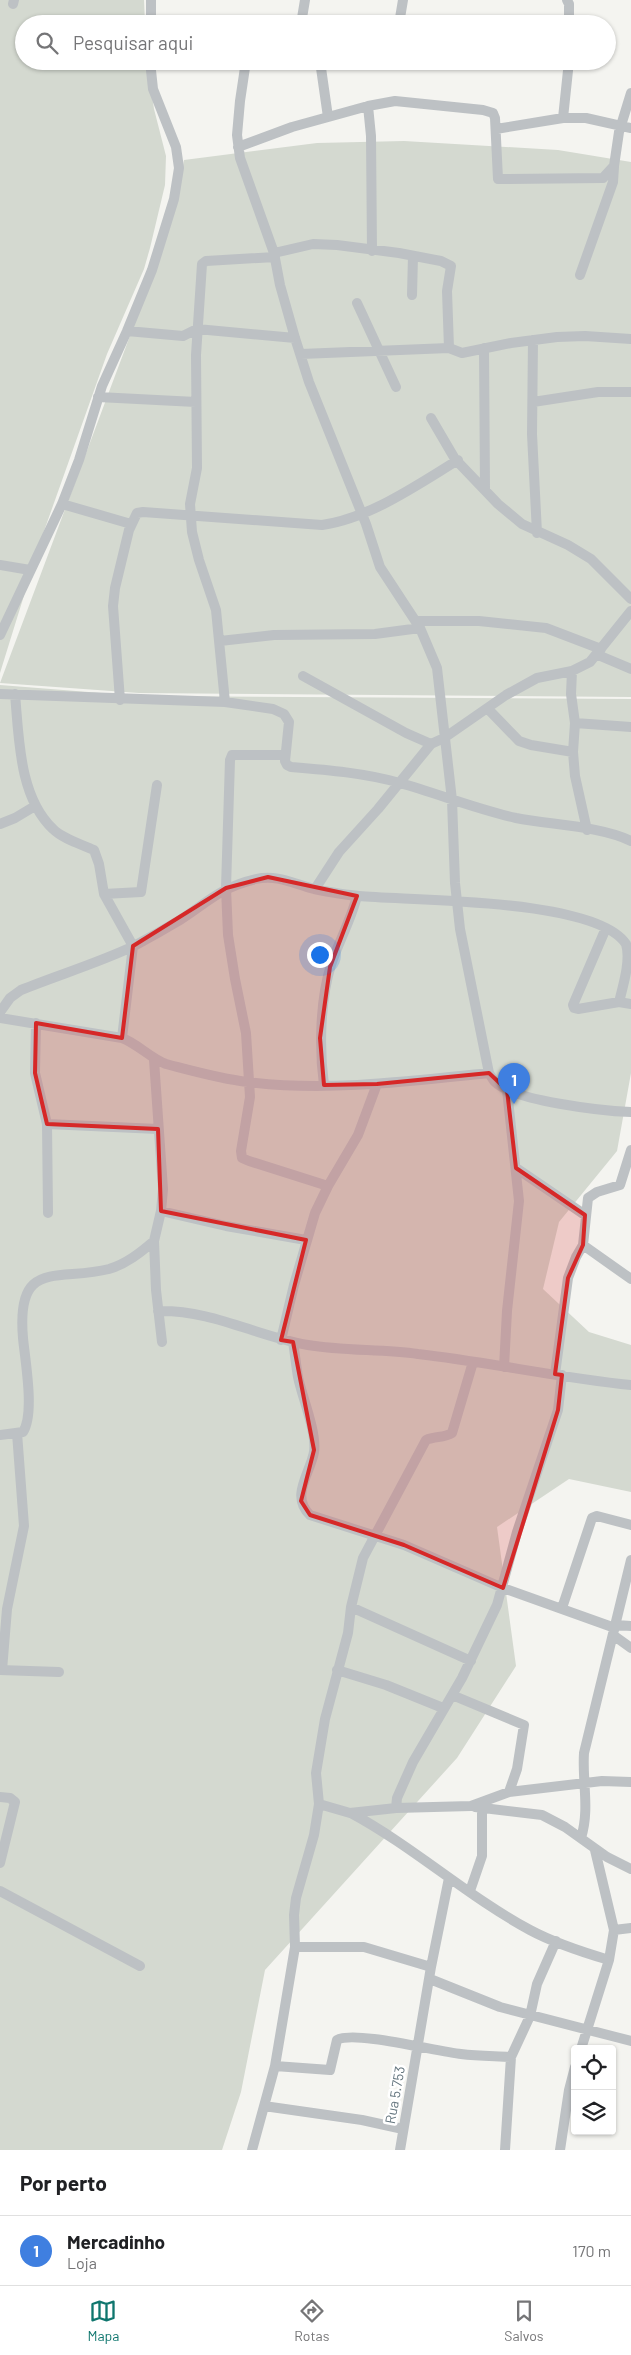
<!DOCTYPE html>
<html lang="pt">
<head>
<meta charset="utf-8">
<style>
  body { margin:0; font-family:Barlow,sans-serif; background:#f6f6f6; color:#202124 }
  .controls { position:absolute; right:15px; bottom:15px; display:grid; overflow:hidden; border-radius:5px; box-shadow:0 1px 4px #0004 }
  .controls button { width:45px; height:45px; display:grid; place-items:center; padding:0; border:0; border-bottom:1px solid #e0e0e0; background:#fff; color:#202124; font:25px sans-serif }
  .you { position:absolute; left:319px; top:954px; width:18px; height:18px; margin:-12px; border:4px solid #fff; border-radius:50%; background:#1a73e8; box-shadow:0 0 0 8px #1a73e833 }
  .badge { display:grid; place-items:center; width:32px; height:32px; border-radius:50%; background:#0f766e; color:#fff; font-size:16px; font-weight:700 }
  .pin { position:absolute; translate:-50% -41px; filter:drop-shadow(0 1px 2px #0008) }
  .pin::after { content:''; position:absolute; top:26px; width:18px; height:15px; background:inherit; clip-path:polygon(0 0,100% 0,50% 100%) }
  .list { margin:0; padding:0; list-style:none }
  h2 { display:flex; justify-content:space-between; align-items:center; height:65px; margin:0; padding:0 20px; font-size:21px }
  h2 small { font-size:16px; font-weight:400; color:#757577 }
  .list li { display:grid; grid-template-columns:32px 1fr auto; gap:15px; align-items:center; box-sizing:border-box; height:70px; padding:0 20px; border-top:1px solid #e0e0e0 }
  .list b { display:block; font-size:19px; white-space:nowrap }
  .list p { margin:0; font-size:16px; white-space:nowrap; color:#757577 }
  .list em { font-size:16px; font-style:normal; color:#757577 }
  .icon { flex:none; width:28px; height:28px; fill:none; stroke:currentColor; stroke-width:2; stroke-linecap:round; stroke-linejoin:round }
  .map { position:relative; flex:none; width:631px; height:2150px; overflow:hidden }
  .search { position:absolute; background:#fff; box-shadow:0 1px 4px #0004; left:15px; right:15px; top:15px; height:55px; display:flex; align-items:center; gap:12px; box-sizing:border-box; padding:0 18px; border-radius:28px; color:#757577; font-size:19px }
  .sheet { height:135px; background:#fff }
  nav { display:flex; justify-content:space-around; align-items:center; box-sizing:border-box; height:70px; border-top:1px solid #e0e0e0; background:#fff; font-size:14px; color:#757577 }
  nav a { display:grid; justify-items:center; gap:2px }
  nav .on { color:#0f766e }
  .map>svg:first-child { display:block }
</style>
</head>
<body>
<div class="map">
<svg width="631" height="2150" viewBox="0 0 631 2150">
  <rect width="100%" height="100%" fill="#f4f4f0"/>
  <path fill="#d4d9d0" d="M 0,0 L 144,0 L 145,24 L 24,24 L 24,61 L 147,61 L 154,109 L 166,156 L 165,185 L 150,248 L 144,269 L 107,354 L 44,531 L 0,673 Z
    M 404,141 L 558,150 L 631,162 L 631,697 L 139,693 L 0,683 L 155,269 L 178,191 L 184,160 L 317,143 Z
    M 0,685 L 139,696 L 631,699 L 631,1073 L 617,1151 L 559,1222 L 543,1289 L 589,1332 L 631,1345 L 631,1492 L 569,1479 L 497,1527 L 516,1666 L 457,1758 L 265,1970 L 241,2092 L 222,2150 L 0,2150 Z"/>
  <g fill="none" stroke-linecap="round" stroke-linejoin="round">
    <path stroke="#bdc1c4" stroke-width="10" d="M 567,0 L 569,4 L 569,24
      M 13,4 L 14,0
      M 151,24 L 151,0
      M 301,24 L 305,0
      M 399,24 L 403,0
      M 246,61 L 240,101 L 237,135 L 240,158 L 274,253 L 280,285 L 295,338 L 309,382 L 366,524 L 380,567 L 420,628 L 437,668 L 452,800 L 455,883 L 460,929 L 489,1073 C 491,1076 493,1080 495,1082 C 514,1101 603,1111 631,1112
      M 320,61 L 328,117
      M 368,106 L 371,136 L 372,251
      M 563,118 L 569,61
      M 496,129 L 563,118 L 586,118 L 631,128
      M 238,147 L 292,127 L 368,106 L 395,101 L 483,110 L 493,113 L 495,118 L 498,179 L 603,178 L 614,166 L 619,132 L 631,93
      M 274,253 L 313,244 L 337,245 L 399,253 L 441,261 L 451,266 L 447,291 L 449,348
      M 580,275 L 613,182 L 614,167
      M 412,295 L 413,256
      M 357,303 L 396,387
      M 127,331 L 183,336 L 197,329 L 295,338
      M 533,340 L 532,434 L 537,533
      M 484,348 L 485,490
      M 301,354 L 449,348 L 462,353 L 511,343 L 557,337 L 585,336 L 631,339
      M 98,397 L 196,402
      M 533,402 L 598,392 L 631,392
      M 431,418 L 455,459 L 498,504 L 522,524 L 568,545 L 591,559 L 631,599
      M 62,504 L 131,524
      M 0,565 L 30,570
      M 416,621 L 479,621 L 546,628 L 601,649
      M 0,635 L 62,504 L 79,460 L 102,386 L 127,331 L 152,270 L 174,199 L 179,168 L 176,147 L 153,89 L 150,61
      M 220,641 L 274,635 L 375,634 L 420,628
      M 598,655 L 631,669
      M 572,671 L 571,694 L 575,723 L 573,752 L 575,776 L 587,830
      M 303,676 L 406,733 L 431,744
      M 0,694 L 225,702 L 273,709 L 284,714 L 289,722 L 285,761 L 287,765 L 291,767 C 328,770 365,773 400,783 C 439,794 476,809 516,818 C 551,825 601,826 631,841
      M 15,694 C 19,738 19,797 53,829 C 63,839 81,844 94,850 L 99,864 L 104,894 L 133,946 L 122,1038
      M 120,700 L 113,606 L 115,588 L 129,530 L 137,513 L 143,512 L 322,525 C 370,518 417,485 458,460
      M 225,702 L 216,610 L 199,560 L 192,532 L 190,504 L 197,468 L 196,355 L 202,264 L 206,261 L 275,257
      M 488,709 L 519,741 L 531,745 L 573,752
      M 575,723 L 631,727
      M 285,755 L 232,755 L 230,760 L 226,888 L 228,935 L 235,979 L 246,1033 L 250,1097 L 241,1151 L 242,1158 L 249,1161 L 328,1186
      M 0,824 L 15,818 L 35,806
      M 315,889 L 339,852 L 378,809 L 431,744 L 444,738 L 506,695 L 537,678 L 572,671 L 590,662 L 631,611
      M 104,894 L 141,892 L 157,785
      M 606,928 L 573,1005 L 574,1008 L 578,1009 L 619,1002
      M 0,1012 L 10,998 L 21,990 C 58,975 98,963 134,946 C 149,938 165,929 180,920 C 208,902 221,887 256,879 C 277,874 294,884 314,889 C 329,892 344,895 359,896 C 413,901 596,898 626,944 C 631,960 623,986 619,1002 L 631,1004
      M 0,1018 L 122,1038 C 138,1044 150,1058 166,1064 C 193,1071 221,1079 248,1082 C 326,1092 412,1081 489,1073
      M 36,1023 L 35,1073 L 47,1124 L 48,1213
      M 154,1060 L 163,1189 L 161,1211 L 154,1241 L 156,1290 L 162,1342
      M 324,1085 C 319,1049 320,1000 331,965 C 339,941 351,920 357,896
      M 47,1124 L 158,1129
      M 516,1168 L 585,1215
      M 161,1211 L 226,1226 L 306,1240
      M 583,1245 L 631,1279
      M 158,1311 C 214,1310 255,1336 308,1345 C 344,1351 382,1349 418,1354 C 489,1362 560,1378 631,1385
      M 281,1340 L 294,1285 L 315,1213 L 328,1186 L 358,1135 L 377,1084
      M 293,1342 C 295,1354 296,1365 298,1377 C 302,1397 317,1432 314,1452 C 310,1474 290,1496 310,1515 L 404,1545 L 503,1588 L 615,1628
      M 504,1367 L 507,1311 L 519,1201 L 507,1090
      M 555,1374 L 568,1278 L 576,1257 L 583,1245 L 588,1198 L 597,1192 L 620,1185 L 631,1150
      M 0,1435 L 23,1432 C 35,1414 25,1360 23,1338 C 16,1258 57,1282 109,1269 C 126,1264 140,1253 154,1241
      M 351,1607 L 471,1661
      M 562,1608 L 592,1518 L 597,1516 L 631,1525
      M 616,1625 L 631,1626
      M 613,1635 L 631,1648
      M 0,1670 L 59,1672
      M 2,1670 L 7,1609 L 24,1526 L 17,1433
      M 337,1670 L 386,1685 L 443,1708
      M 452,1695 L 524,1725 L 517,1769 L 509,1792
      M 0,1797 L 10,1798 L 15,1802 L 0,1863
      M 319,1804 L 350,1813 L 396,1808 L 471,1806 L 509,1792 L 602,1781 L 631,1782
      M 475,1807 L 542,1815 L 565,1827 L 607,1857 L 631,1869
      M 396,1808 L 397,1798 L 413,1762 L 462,1678 L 497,1605 L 517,1532 L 558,1410 L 562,1375
      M 351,1813 C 414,1847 467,1896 530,1930 C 554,1943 582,1952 609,1960
      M 581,1838 C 590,1809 582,1782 584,1753 L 631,1560
      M 0,1891 L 140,1966
      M 470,1891 L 482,1856 L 482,1807
      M 614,1930 L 631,1928
      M 295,1947 L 364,1947 L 431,1967
      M 430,1979 L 500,2007 L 631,2041
      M 581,2049 L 609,1960 L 614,1930 L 595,1850
      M 275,2066 L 330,2070 L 337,2040 C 354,2030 438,2052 461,2054 C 478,2056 494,2056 511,2057
      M 264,2106 L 362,2120 L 403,2129
      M 252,2150 L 275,2066 L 295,1947 L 294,1915 L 296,1898 L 314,1835 L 319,1804 L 316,1773 L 325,1719 L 348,1633 L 351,1607 L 363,1558 L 426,1440 C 435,1436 444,1438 452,1433 L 473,1362
      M 400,2150 L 431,1967 L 449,1878
      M 505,2150 L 511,2057 L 530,2016 L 537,1984 L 556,1941
      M 560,2150 L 569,2090 L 575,2067"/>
  </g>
  <path fill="#d62828" fill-opacity="0.2" stroke="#d62828" stroke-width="4" stroke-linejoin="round" d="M 268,877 L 357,896 L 330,967 L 320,1038 L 324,1085 L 377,1084 L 489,1073 L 507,1090 L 516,1168 L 585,1215 L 583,1245 L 568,1278 L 555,1374 L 562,1375 L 558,1410 L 503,1588 L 404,1545 L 310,1515 L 301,1501 L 314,1450 L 293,1342 L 281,1340 L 306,1240 L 161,1211 L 158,1129 L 47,1124 L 35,1073 L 36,1023 L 122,1038 L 133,946 L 226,888 Z"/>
  <g text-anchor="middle" stroke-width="5" stroke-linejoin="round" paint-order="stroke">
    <g font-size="14" fill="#65767f" stroke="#fff">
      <text transform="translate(395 2095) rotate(-80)" y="5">Rua 5.753</text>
    </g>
  </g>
</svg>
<div class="controls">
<button><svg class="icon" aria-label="locate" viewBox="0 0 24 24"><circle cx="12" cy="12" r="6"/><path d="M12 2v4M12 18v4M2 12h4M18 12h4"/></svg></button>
<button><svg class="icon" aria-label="layers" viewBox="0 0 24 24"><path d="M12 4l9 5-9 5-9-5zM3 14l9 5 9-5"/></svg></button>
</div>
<div class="you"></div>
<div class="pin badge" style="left:514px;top:1104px;background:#3f7fe0">1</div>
<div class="search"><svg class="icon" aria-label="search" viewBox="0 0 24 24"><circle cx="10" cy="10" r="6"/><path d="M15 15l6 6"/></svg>Pesquisar aqui</div>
</div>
<section class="sheet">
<h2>Por perto<small></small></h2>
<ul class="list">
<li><span class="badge" style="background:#3f7fe0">1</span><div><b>Mercadinho</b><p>Loja</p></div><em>170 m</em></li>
</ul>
</section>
<nav>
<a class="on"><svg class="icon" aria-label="map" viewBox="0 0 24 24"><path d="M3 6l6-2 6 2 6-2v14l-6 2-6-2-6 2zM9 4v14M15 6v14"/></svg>Mapa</a>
<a><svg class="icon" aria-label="directions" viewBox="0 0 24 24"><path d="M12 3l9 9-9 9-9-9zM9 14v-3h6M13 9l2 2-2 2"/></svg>Rotas</a>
<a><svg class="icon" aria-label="saved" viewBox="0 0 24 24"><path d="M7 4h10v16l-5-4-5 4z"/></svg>Salvos</a>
</nav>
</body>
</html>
